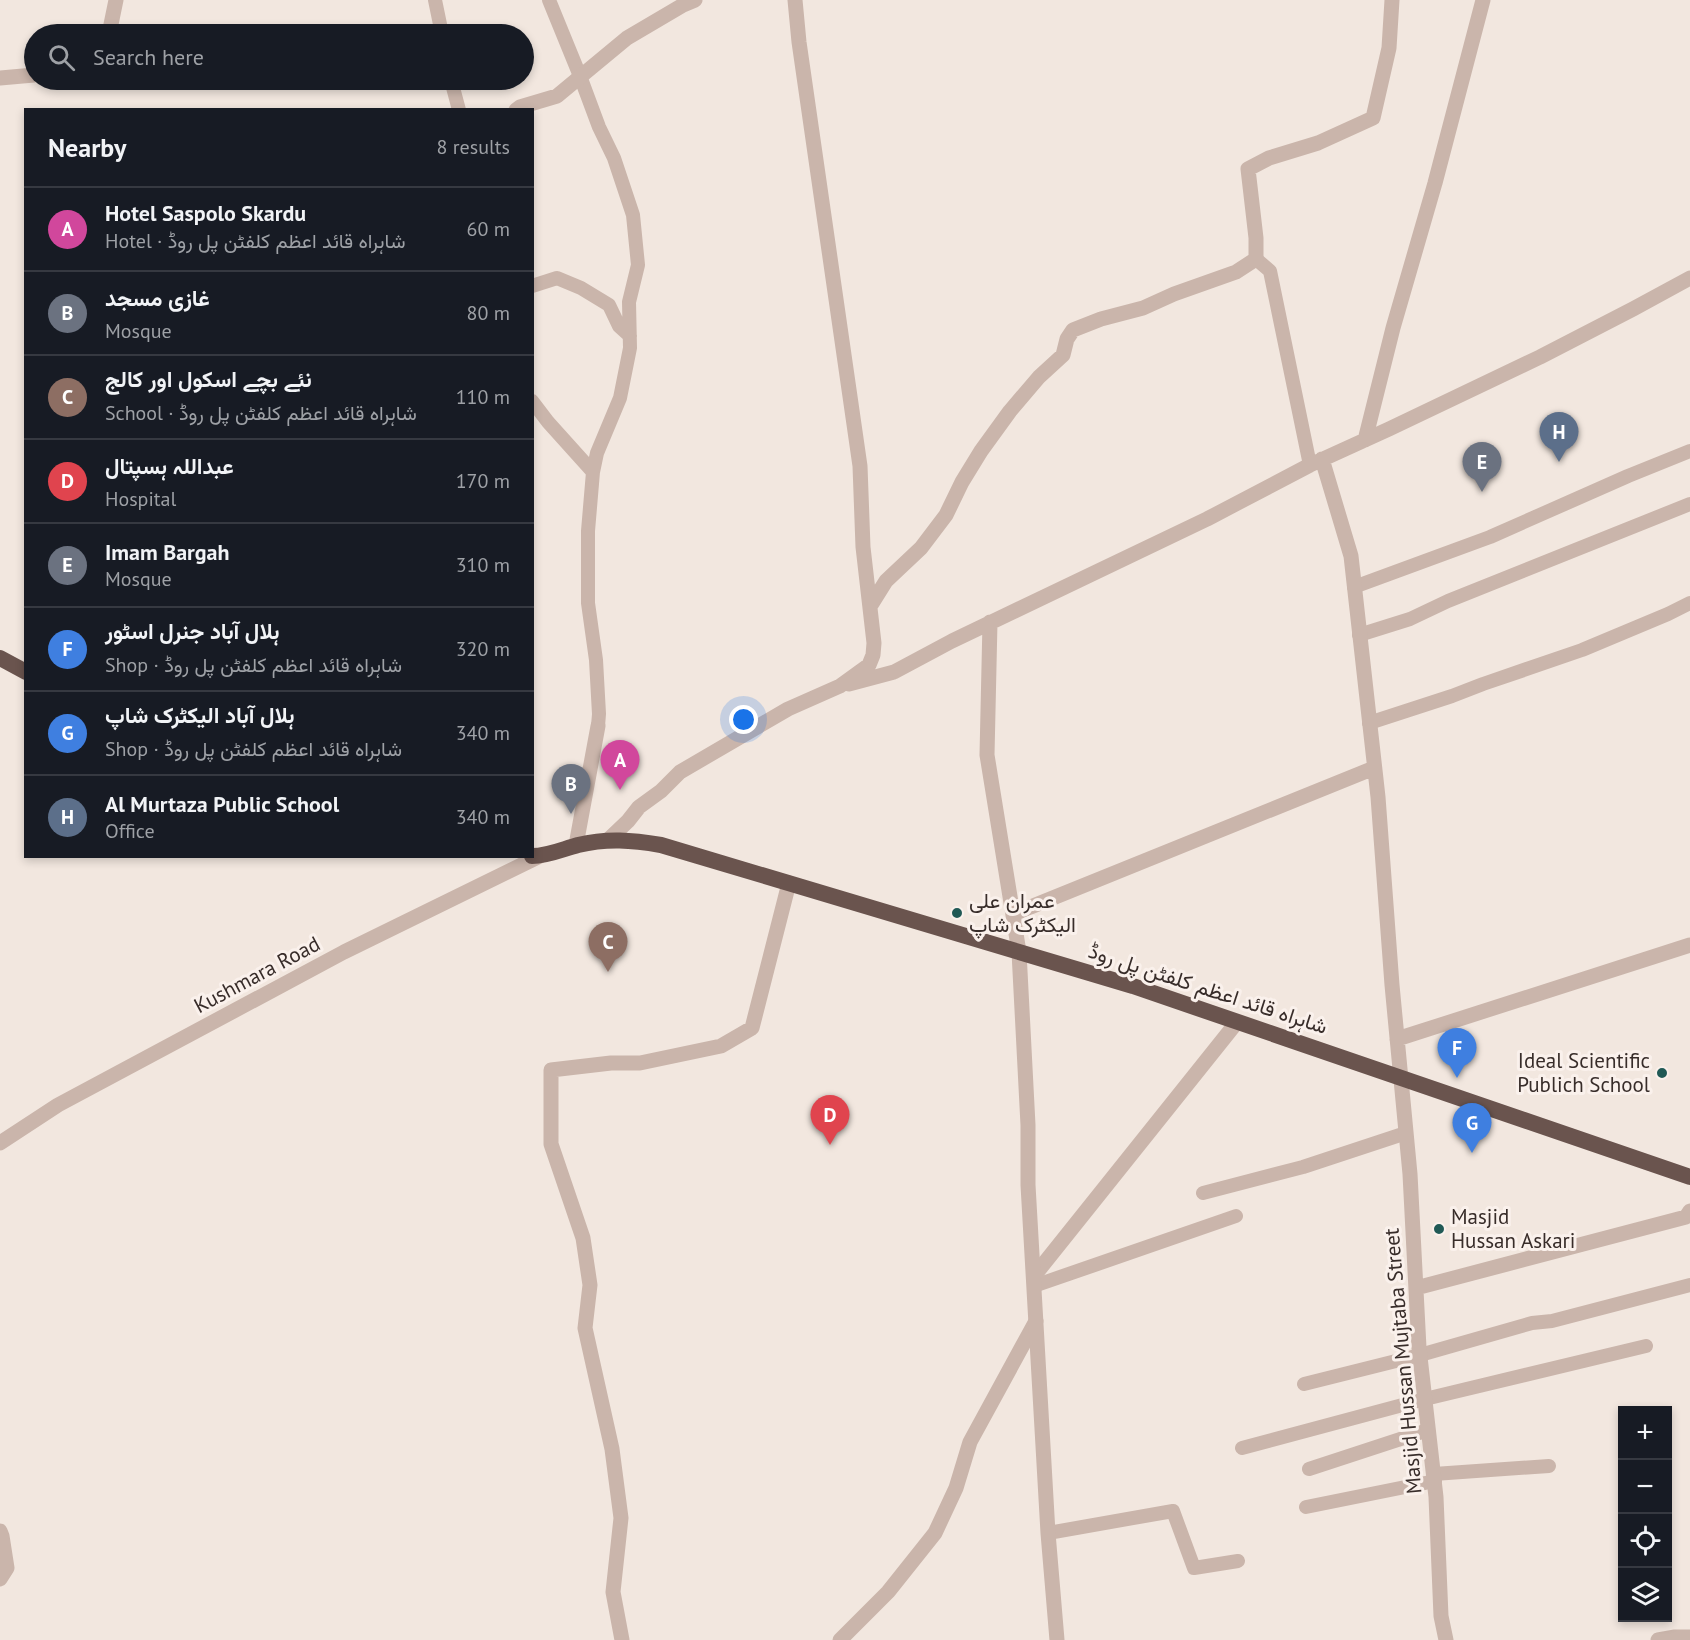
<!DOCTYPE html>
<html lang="en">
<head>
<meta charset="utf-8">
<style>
  body { margin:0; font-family:"PT Sans",Vazirmatn,sans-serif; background:#20242c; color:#f1f3f6 }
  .controls { position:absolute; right:18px; bottom:18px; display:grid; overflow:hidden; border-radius:0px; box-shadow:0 3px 9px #0003 }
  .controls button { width:54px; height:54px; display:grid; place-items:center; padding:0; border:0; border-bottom:2px solid #363941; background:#171b24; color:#f1f3f6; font:30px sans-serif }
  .you { position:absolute; left:744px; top:720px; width:21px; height:21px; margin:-15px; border:4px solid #fff; border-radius:50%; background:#1a73e8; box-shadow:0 0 0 9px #1a73e833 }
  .badge { display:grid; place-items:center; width:39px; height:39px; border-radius:50%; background:#93aeae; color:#fff; font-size:20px; font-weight:700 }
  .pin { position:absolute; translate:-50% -50px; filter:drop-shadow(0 2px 3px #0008) }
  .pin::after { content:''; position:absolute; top:32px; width:21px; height:18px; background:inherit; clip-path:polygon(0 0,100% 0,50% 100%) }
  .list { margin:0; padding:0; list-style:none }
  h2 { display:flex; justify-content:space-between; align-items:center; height:78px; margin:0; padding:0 24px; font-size:26px }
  h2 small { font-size:20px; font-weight:400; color:#9ea1a6 }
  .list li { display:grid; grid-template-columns:39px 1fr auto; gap:18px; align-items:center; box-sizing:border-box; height:84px; padding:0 24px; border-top:2px solid #363941 }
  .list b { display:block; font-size:22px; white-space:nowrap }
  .list p { margin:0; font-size:20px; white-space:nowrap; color:#9ea1a6 }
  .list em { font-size:20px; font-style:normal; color:#9ea1a6 }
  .icon { flex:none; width:33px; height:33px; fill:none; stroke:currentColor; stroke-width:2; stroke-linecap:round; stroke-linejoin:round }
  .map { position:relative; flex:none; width:1690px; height:1640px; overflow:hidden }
  .search { position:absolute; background:#171b24; box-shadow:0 3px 9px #0003; left:24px; top:24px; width:510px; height:66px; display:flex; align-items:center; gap:15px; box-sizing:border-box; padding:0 21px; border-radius:33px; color:#9ea1a6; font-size:22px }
  .panel { position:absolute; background:#171b24; box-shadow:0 3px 9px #0003; left:24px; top:108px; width:510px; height:750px; border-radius:0px }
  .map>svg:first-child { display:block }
</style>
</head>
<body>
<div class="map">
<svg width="1690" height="1640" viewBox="0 0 1690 1640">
  <rect width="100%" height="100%" fill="#f2e7df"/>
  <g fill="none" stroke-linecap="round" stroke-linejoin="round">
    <path stroke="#cab5ab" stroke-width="14" d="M 435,0 L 442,34
      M 549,0 L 580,76 L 599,127 L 614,158 L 633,215 L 638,265 L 629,302 L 630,348 L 620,398 L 597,453 L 593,472
      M 451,80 L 459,110
      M 1256,259 L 1270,271 L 1310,465
      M 532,286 L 557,278 L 581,288 L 609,305 L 619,326 L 630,336
      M 532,401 L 548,422 L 593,472 L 588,531 L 588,603 L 596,660 L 599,714 L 598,726
      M 1354,587 L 1490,537 L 1628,476 L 1690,451
      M 1359,635 L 1410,619 L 1448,601 L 1690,504
      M 1369,723 L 1452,696 L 1483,684 L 1582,650 L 1668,614 L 1690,603
      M 1203,1193 L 1303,1167 L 1406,1133
      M 1034,1286 L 1236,1216
      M 1304,1384 L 1420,1355 L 1532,1323 L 1552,1321 L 1690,1285
      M 1242,1448 L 1425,1399 L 1646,1346
      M 1309,1469 L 1428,1430
      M 1434,1474 L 1549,1466
      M 1306,1507 L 1435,1481
      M 1048,1533 L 1173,1511 L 1194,1568 L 1238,1561"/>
    <path stroke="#cab5ab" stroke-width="15" d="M 109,34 L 116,0
      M 0,78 L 34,75
      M 516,110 L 520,107 L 557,96 L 627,38 L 683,5 L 695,0
      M 1365,440 L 1393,328 L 1435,183 L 1483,0
      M 1322,459 L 1351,556 L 1378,797 L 1392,985 L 1410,1174 L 1419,1348 L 1436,1497 L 1441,1616 L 1446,1640
      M 871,605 L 886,581 L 921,548 L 946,515 L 962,482 L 981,451 L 1010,411 L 1039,377 L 1063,355 L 1067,339 L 1073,330 L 1101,319 L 1143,308 L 1174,294 L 1236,272 L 1256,259 L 1256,238 L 1248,169 L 1269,158 L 1318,143 L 1373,118 L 1389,48 L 1392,0
      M 990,622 L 987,755 L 1019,952
      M 849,684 L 894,672 L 952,641 L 1207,519 L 1310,465 L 1389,429 L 1540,357 L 1633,309 L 1690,278
      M 608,840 L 628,821 L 639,807 L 661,791 L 680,772 L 788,709 L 840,686 L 869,665 L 873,655 L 874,643 L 863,547 L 860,466 L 799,42 L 795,0
      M 576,845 L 598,726
      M 1013,914 L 1374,768
      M 1397,1039 L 1690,945
      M 0,1143 L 58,1105 L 344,952 L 540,856
      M 1034,1276 L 1237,1022
      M 1416,1288 L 1686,1217 L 1690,1211
      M 0,1531 L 2,1536 L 7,1568 L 0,1579
      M 622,1640 L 613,1592 L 621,1518 L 612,1449 L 585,1328 L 590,1285 L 583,1238 L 551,1144 L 551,1070 L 611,1063 L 640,1063 L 721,1046 L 752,1028 L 789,883
      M 840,1640 L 888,1592 L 935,1533 L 956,1488 L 970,1442 L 1036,1321
      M 1658,1640 L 1675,1637 L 1690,1637"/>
    <path stroke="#cab5ab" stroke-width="15" d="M 1019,952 L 1028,1125 L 1028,1185 L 1048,1533 L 1057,1640"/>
    <path stroke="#6a544e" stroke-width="16" d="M 0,658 L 26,672
      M 532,856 C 548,856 563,849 578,845 C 607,838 632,840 661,845 L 1133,986 L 1690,1177"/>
  </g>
  <g fill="#205955" stroke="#faf1ec" stroke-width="2">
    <circle cx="957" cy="913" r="6"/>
    <circle cx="1662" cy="1073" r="6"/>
    <circle cx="1439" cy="1229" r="6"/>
  </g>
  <g text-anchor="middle" stroke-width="6" stroke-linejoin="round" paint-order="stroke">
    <g font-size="21" fill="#382d2a" stroke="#faf1ec" text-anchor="start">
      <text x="969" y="908">عمران علی<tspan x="969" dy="24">الیکٹرک شاپ</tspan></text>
      <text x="1650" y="1068" text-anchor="end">Ideal Scientific<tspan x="1650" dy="24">Publich School</tspan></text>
      <text x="1451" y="1224">Masjid<tspan x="1451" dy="24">Hussan Askari</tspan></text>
    </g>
    <g font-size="21" fill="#382d2a" stroke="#faf1ec">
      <text transform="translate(257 975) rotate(-28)" y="7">Kushmara Road</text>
      <text transform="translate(1208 989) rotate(18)" y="7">شاہراہ قائد اعظم کلفٹن پل روڈ</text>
      <text transform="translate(1403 1361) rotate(-95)" y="7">Masjid Hussan Mujtaba Street</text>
    </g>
  </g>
</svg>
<div class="controls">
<button>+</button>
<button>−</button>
<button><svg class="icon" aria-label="locate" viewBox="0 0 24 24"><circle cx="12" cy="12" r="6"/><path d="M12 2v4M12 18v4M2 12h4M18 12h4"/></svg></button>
<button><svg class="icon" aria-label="layers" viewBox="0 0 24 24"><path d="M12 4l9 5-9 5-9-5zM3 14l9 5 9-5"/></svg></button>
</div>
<div class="you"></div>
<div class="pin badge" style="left:620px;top:790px;background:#d1479c">A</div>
<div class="pin badge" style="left:571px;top:814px;background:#6b7280">B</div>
<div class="pin badge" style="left:608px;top:972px;background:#8d6e63">C</div>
<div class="pin badge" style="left:830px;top:1145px;background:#e0444e">D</div>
<div class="pin badge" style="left:1482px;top:492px;background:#6b7280">E</div>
<div class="pin badge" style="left:1457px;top:1078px;background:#3f7fe0">F</div>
<div class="pin badge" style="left:1472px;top:1153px;background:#3f7fe0">G</div>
<div class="pin badge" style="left:1559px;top:462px;background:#5c6f8a">H</div>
<div class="search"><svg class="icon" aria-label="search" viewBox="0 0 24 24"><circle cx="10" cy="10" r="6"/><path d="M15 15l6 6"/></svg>Search here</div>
<section class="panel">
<h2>Nearby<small>8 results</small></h2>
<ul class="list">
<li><span class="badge" style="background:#d1479c">A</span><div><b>Hotel Saspolo Skardu</b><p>Hotel · شاہراہ قائد اعظم کلفٹن پل روڈ</p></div><em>60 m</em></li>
<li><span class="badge" style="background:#6b7280">B</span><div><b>غازی مسجد</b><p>Mosque</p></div><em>80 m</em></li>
<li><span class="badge" style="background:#8d6e63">C</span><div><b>نئے بچے اسکول اور کالج</b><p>School · شاہراہ قائد اعظم کلفٹن پل روڈ</p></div><em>110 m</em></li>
<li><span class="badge" style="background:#e0444e">D</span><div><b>عبداللہ ہسپتال</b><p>Hospital</p></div><em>170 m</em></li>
<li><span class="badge" style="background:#6b7280">E</span><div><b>Imam Bargah</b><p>Mosque</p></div><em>310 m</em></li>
<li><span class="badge" style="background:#3f7fe0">F</span><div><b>ہلال آباد جنرل اسٹور</b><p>Shop · شاہراہ قائد اعظم کلفٹن پل روڈ</p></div><em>320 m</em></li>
<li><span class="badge" style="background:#3f7fe0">G</span><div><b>ہلال آباد الیکٹرک شاپ</b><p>Shop · شاہراہ قائد اعظم کلفٹن پل روڈ</p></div><em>340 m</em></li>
<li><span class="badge" style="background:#5c6f8a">H</span><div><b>Al Murtaza Public School</b><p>Office</p></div><em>340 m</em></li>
</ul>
</section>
</div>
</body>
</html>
